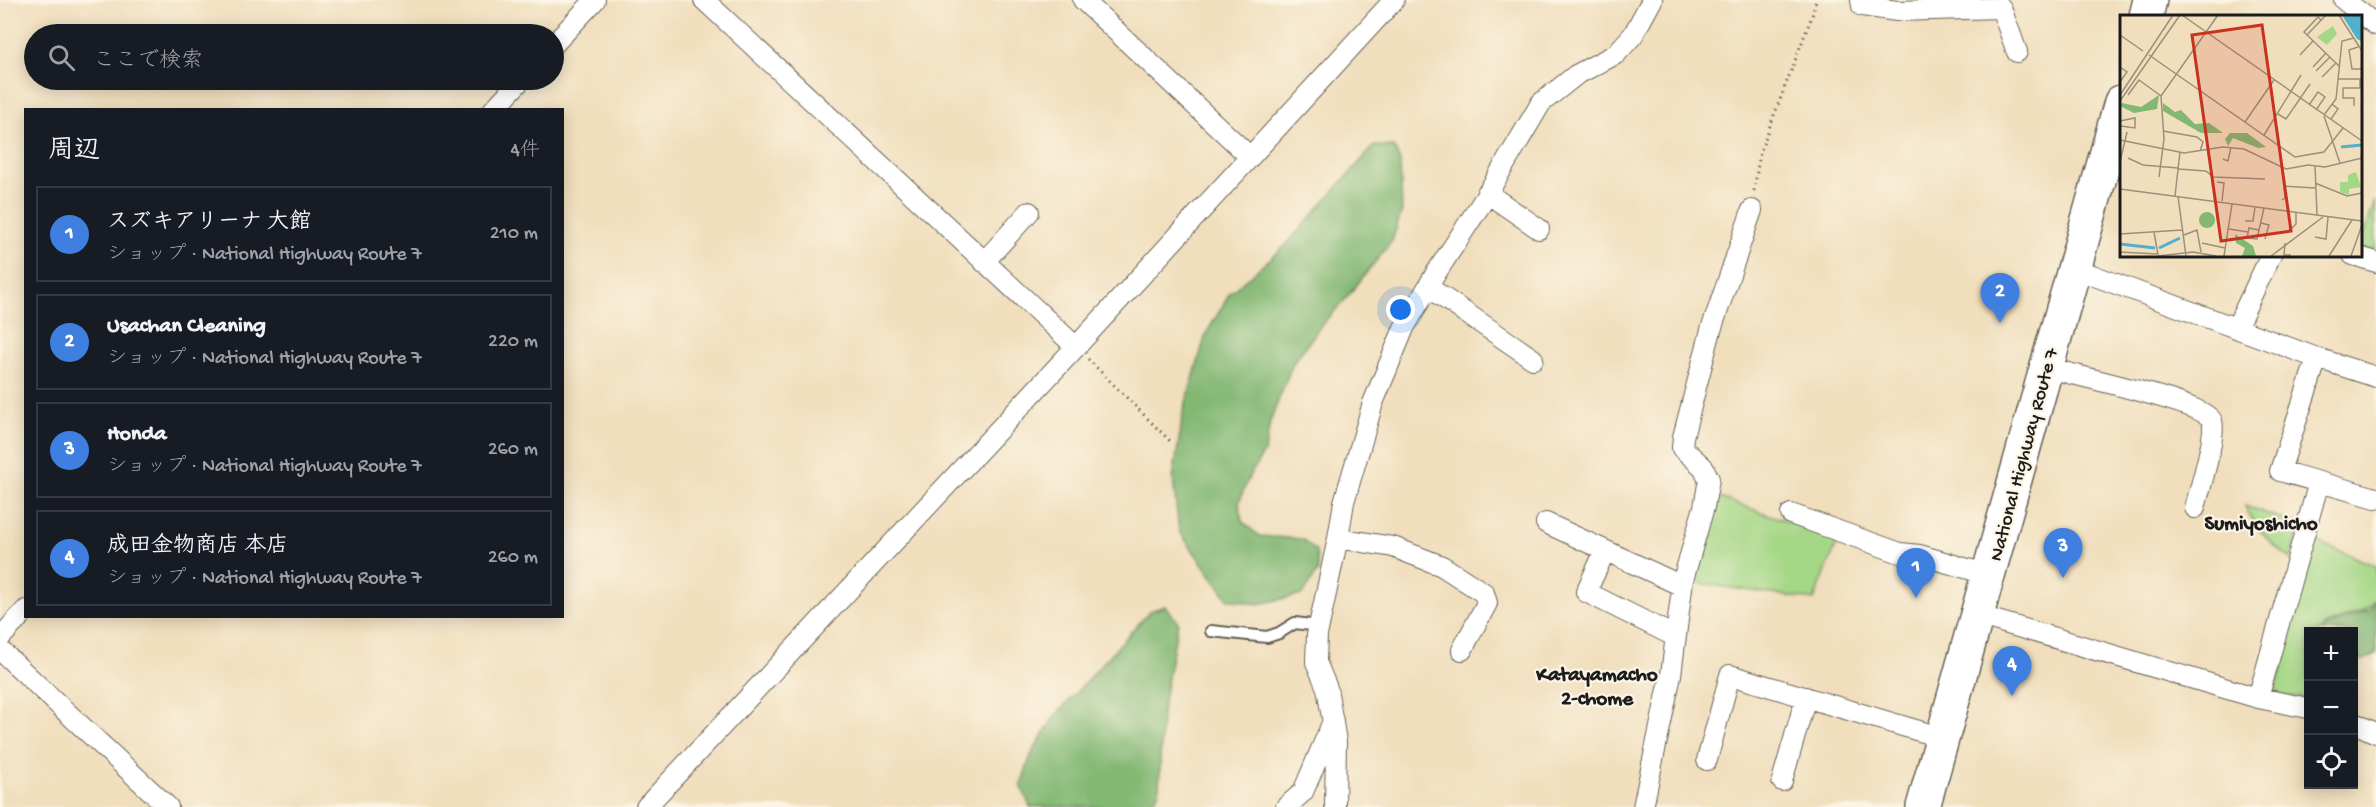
<!DOCTYPE html>
<html lang="ja">
<head>
<meta charset="utf-8">
<style>
  body { margin:0; font-family:"Gochi Hand","Klee One",sans-serif; background:#20242c; color:#f1f3f6 }
  .controls { position:absolute; right:18px; bottom:18px; display:grid; overflow:hidden; border-radius:0px; box-shadow:0 3px 15px #0003 }
  .controls button { width:54px; height:54px; display:grid; place-items:center; padding:0; border:0; border-bottom:2px solid #363941; background:#171b24; color:#f1f3f6; font:30px sans-serif }
  .you { position:absolute; left:1401px; top:310px; width:21px; height:21px; margin:-15px; border:4px solid #fff; border-radius:50%; background:#1a73e8; box-shadow:0 0 0 9px #1a73e833 }
  .badge { display:grid; place-items:center; width:39px; height:39px; border-radius:50%; background:#b45309; color:#fff; font-size:20px; font-weight:700 }
  .pin { position:absolute; translate:-50% -50px; filter:drop-shadow(0 2px 3px #0008) }
  .pin::after { content:''; position:absolute; top:32px; width:21px; height:18px; background:inherit; clip-path:polygon(0 0,100% 0,50% 100%) }
  .list { margin:0; padding:0; list-style:none }
  h2 { display:flex; justify-content:space-between; align-items:center; height:78px; margin:0; padding:0 24px; font-size:26px }
  h2 small { font-size:20px; font-weight:400; color:#9ea1a6 }
  .list li { display:grid; grid-template-columns:39px 1fr auto; gap:18px; align-items:center; box-sizing:border-box; height:96px; margin:0 12px 12px; padding:0 12px; border:2px solid #363941; border-radius:0px }
  .list b { display:block; font-size:22px; white-space:nowrap }
  .list p { margin:0; font-size:20px; white-space:nowrap; color:#9ea1a6 }
  .list em { font-size:20px; font-style:normal; color:#9ea1a6 }
  .icon { flex:none; width:33px; height:33px; fill:none; stroke:currentColor; stroke-width:2; stroke-linecap:round; stroke-linejoin:round }
  .map { position:relative; flex:none; width:2376px; height:807px; overflow:hidden }
  .search { position:absolute; background:#171b24; box-shadow:0 3px 15px #0003; left:24px; top:24px; width:540px; height:66px; display:flex; align-items:center; gap:15px; box-sizing:border-box; padding:0 21px; border-radius:33px; color:#9ea1a6; font-size:22px }
  .panel { position:absolute; background:#171b24; box-shadow:0 3px 15px #0003; left:24px; top:108px; width:540px; height:510px; border-radius:0px }
  .map>svg:first-child { display:block }
</style>
</head>
<body>
<div class="map">
<svg width="2376" height="807" viewBox="0 0 2376 807">
  <rect width="100%" height="100%" fill="#fcf5e5"/>
  <filter id="ink" filterUnits="userSpaceOnUse"><feTurbulence type="fractalNoise" baseFrequency=".0167" numOctaves="2"/><feDisplacementMap in="SourceGraphic" scale="12" xChannelSelector="R" yChannelSelector="G"/><feConvolveMatrix kernelMatrix="1 2 1 2 8 2 1 2 1" color-interpolation-filters="sRGB"/></filter>
  <filter id="wash" filterUnits="userSpaceOnUse"><feTurbulence type="fractalNoise" baseFrequency=".008" numOctaves="4" result="noise"/><feDisplacementMap in="SourceGraphic" scale="24" xChannelSelector="R" yChannelSelector="G"/><feGaussianBlur stdDeviation="1.35" result="paint"/><feColorMatrix in="noise" values="0 0 0 0 0 0 0 0 0 0 0 0 0 0 0 0 0 1.4 0 .05"/><feComposite in="paint" operator="in"/></filter>
  <g filter="url(#wash)">
    <rect width="100%" height="100%" fill="#f0debc"/>
    <path fill="#a4d786" stroke="#607a51" stroke-width="1.5" d="M 2375,201 L 2376,246 L 2372,250 L 2360,248 Z
      M 1717,497 L 1839,539 L 1814,600 L 1691,582 Z
      M 2245,506 L 2300,525 L 2291,559 C 2273,546 2252,526 2245,506 Z
      M 2313,540 L 2376,566 L 2376,599 L 2366,609 L 2324,626 L 2320,631 L 2308,632 L 2308,699 L 2280,696 L 2274,685 L 2277,683 L 2279,674 L 2274,672 Z"/>
    <path fill="#83b873" stroke="#506a48" stroke-width="1.5" d="M 1374,146 L 1394,147 L 1400,161 L 1402,211 L 1392,241 L 1343,302 L 1323,323 L 1293,363 L 1270,422 L 1265,451 L 1250,475 L 1239,502 L 1242,521 L 1259,536 L 1302,539 L 1316,551 L 1318,571 L 1302,595 L 1258,604 L 1228,599 L 1179,531 L 1173,479 L 1183,413 L 1206,334 L 1230,293 L 1285,246 Z
      M 2376,601 L 2376,654 L 2363,660 L 2354,659 L 2354,632 L 2322,631 L 2326,627 L 2369,610 Z
      M 1165,606 L 1178,622 L 1162,711 L 1159,792 L 1150,807 L 1030,807 L 1021,785 L 1031,755 L 1055,716 L 1150,611 Z"/>
  </g>
  <g filter="url(#ink)">
    <g fill="none" stroke-linecap="round" stroke-linejoin="round">
      <defs>
        <path id="lane" d="M 1211,631 L 1267,637 L 1279,633 L 1295,623 L 1319,626"/>
        <path id="street" d="M 704,0 L 1076,347
          M 1083,0 L 1249,156
          M 1861,0 L 1862,6 L 1897,11 L 2001,8 L 2017,52
          M 2344,0 L 2376,25
          M 554,44 L 595,0
          M 493,110 L 521,80
          M 1487,193 L 1539,229
          M 2353,255 L 2376,262
          M 984,262 L 1029,212
          M 2073,268 L 2317,358 L 2376,377
          M 1428,287 L 1533,359
          M 2236,328 L 2271,255
          M 2317,358 L 2280,471 L 2376,498
          M 2045,367 C 2071,375 2204,402 2212,421 C 2217,434 2199,491 2195,508
          M 1791,514 L 1900,553 L 1920,555 L 1989,575
          M 1546,523 L 1682,586
          M 1338,538 L 1393,547 L 1442,566 L 1484,593 L 1487,603 L 1462,650
          M 1605,551 L 1586,592 L 1676,637
          M 1977,615 L 2258,698 L 2308,708
          M 0,638 L 26,610
          M 0,650 L 168,807
          M 2258,698 L 2319,482
          M 2354,723 L 2376,733
          M 1707,760 L 1730,675 L 1943,738
          M 1782,781 L 1806,697
          M 646,807 L 1076,347 L 1394,0
          M 1286,807 L 1303,792 L 1333,721
          M 1335,807 L 1336,741 L 1327,688 L 1316,662 L 1317,635 L 1338,538 L 1344,502 L 1373,403 L 1404,328 L 1436,273 L 1483,201 L 1541,103 L 1576,75 L 1616,54 L 1633,35 L 1652,0
          M 1643,807 L 1671,675 L 1683,580 L 1704,507 L 1709,479 L 1703,467 L 1682,448 L 1683,437 L 1711,330 L 1752,210"/>
        <path id="highway" d="M 2146,16 L 2150,0
          M 1923,807 L 2121,102"/>
      </defs>
      <use href="#lane" stroke="#666054" stroke-width="14"/>
      <use href="#street" stroke="#666054" stroke-width="22"/>
      <use href="#highway" stroke="#666054" stroke-width="36"/>
      <path stroke="#666054" stroke-width="3" stroke-dasharray="1.5 4.5" stroke-linecap="butt" d="M 1754,191 L 1760,152 L 1812,16 L 1816,0
        M 1088,359 L 1170,441"/>
      <use href="#lane" stroke="#fff" stroke-width="10"/>
      <use href="#street" stroke="#fff" stroke-width="20"/>
      <use href="#highway" stroke="#fff" stroke-width="33"/>
    </g>
  </g>
  <g text-anchor="middle" stroke-width="4.5" stroke-linejoin="round" paint-order="stroke">
    <g font-size="20" fill="#1c1c1c" stroke="#fcf5e5">
      <text transform="translate(2022 454) rotate(-75)" y="7">National Highway Route 7</text>
    </g>
    <g font-size="21" font-weight="bold" fill="#1c1c1c" stroke="#fcf5e5">
      <text x="2261" y="529">Sumiyoshicho</text>
      <text x="1597" y="680">Katayamacho<tspan x="1597" dy="24">2-chome</tspan></text>
    </g>
  </g>
  <g transform="translate(2120 15)">
    <rect width="242" height="242" fill="#f0debc"/>
    <path d="M 213,11 L 217,19 L 207,30 L 197,22 ZM 236,157 L 241,172 L 229,174 L 229,180 L 220,177 L 220,167 L 228,167 L 228,160 Z" fill="#a4d786"/>
    <path d="M 39,80 L 37,94 L 14,98 L 0,91 L 2,88 L 21,92 ZM 43,88 L 55,97 L 61,95 L 75,109 L 89,108 L 103,118 L 81,118 L 43,96 ZM 110,118 L 127,118 L 146,132 L 138,133 L 113,123 L 108,131 L 105,124 ZM79 205a8 8 0 1 1 16 0a8 8 0 1 1-16 0ZM 115,219 L 133,231 L 136,241 L 122,241 L 125,233 L 116,228 Z" fill="#83b873"/>
    <path d="M 222,0 L 241,1 L 241,26 L 237,24 Z" fill="#4fb1ce"/>
    <path fill="none" stroke="#4fb1ce" stroke-width="3" d="M 221,132 L 242,130M 0,229 L 35,233M 39,233 L 60,223"/>
    <path fill="none" stroke="#9b907c" stroke-width="1.5" d="M 62,0 L 242,126M 219,0 L 242,36M 201,5 L 198,2 L 184,17 L 219,51M 0,20 L 23,36M 187,20 L 206,0M 238,32 L 229,35 L 232,54 L 242,54M 29,40 L 175,142 L 204,137 L 223,113M 180,40 L 193,26M 0,52 L 7,57 L 0,67M 193,52 L 206,38M 196,56 L 210,42M 202,62 L 216,48M 218,64 L 241,64M 0,80 L 53,0M 8,80 L 19,65 L 41,81M 0,86 L 60,0M 189,90 L 198,77 L 205,82 L 196,95M 234,91 L 234,83 L 223,83 L 223,73 L 240,73 L 240,64M 158,99 L 166,104 L 190,69M 204,100 L 216,84 L 222,26 L 234,23M 204,101 L 220,148M 211,104 L 218,94 L 212,89M 0,106 L 15,103 L 15,113 L 1,111M 125,107 L 154,65M 43,116 L 77,122 L 83,127 L 80,136M 144,120 L 181,60M 0,125 L 64,138 L 103,132 L 124,134 L 166,154 L 188,150 L 205,152 L 242,143M 8,143 L 23,150 L 58,153M 103,144 L 108,146 L 111,132M 0,147 L 7,117M 195,151 L 197,200M 58,154 L 86,156 L 93,162 L 145,164M 39,162 L 44,124 L 41,81 L 98,0M 97,167 L 104,168 L 102,186M 195,168 L 227,181 L 242,178M 0,174 L 242,206M 55,181 L 60,137M 58,181 L 66,241M 162,185 L 165,183 L 164,171 L 195,173M 125,206 L 133,206 L 135,192M 141,208 L 149,210 L 145,224M 109,214 L 128,217M 139,215 L 129,213 L 127,223 L 137,224 L 144,193M 34,217 L 38,240M 168,217 L 176,209 L 176,198M 0,219 L 62,215M 64,220 L 77,215 L 81,237M 195,222 L 206,224 L 208,202M 82,228 L 105,233M 165,228 L 164,240 L 171,240M 0,237 L 37,239M 38,241 L 73,237 L 96,241M 104,241 L 112,189M 151,241 L 203,202M 209,241 L 232,205M 231,241 L 242,210"/>
    <path fill="#c8321e" fill-opacity="0.15" stroke="#c8321e" stroke-width="3" d="M 142,10 L 171,216 L 101,226 L 72,20 Z"/>
    <rect width="242" height="242" fill="none" stroke="#1c1c1c" stroke-width="3"/>
  </g>
</svg>
<div class="controls">
<button>+</button>
<button>−</button>
<button><svg class="icon" aria-label="locate" viewBox="0 0 24 24"><circle cx="12" cy="12" r="6"/><path d="M12 2v4M12 18v4M2 12h4M18 12h4"/></svg></button>
</div>
<div class="you"></div>
<div class="pin badge" style="left:1916px;top:598px;background:#3f7fe0">1</div>
<div class="pin badge" style="left:2000px;top:323px;background:#3f7fe0">2</div>
<div class="pin badge" style="left:2063px;top:578px;background:#3f7fe0">3</div>
<div class="pin badge" style="left:2012px;top:696px;background:#3f7fe0">4</div>
<div class="search"><svg class="icon" aria-label="search" viewBox="0 0 24 24"><circle cx="10" cy="10" r="6"/><path d="M15 15l6 6"/></svg>ここで検索</div>
<section class="panel">
<h2>周辺<small>4件</small></h2>
<ul class="list">
<li><span class="badge" style="background:#3f7fe0">1</span><div><b>スズキアリーナ 大館</b><p>ショップ · National Highway Route 7</p></div><em>210 m</em></li>
<li><span class="badge" style="background:#3f7fe0">2</span><div><b>Usachan Cleaning</b><p>ショップ · National Highway Route 7</p></div><em>220 m</em></li>
<li><span class="badge" style="background:#3f7fe0">3</span><div><b>Honda</b><p>ショップ · National Highway Route 7</p></div><em>260 m</em></li>
<li><span class="badge" style="background:#3f7fe0">4</span><div><b>成田金物商店 本店</b><p>ショップ · National Highway Route 7</p></div><em>260 m</em></li>
</ul>
</section>
</div>
</body>
</html>
